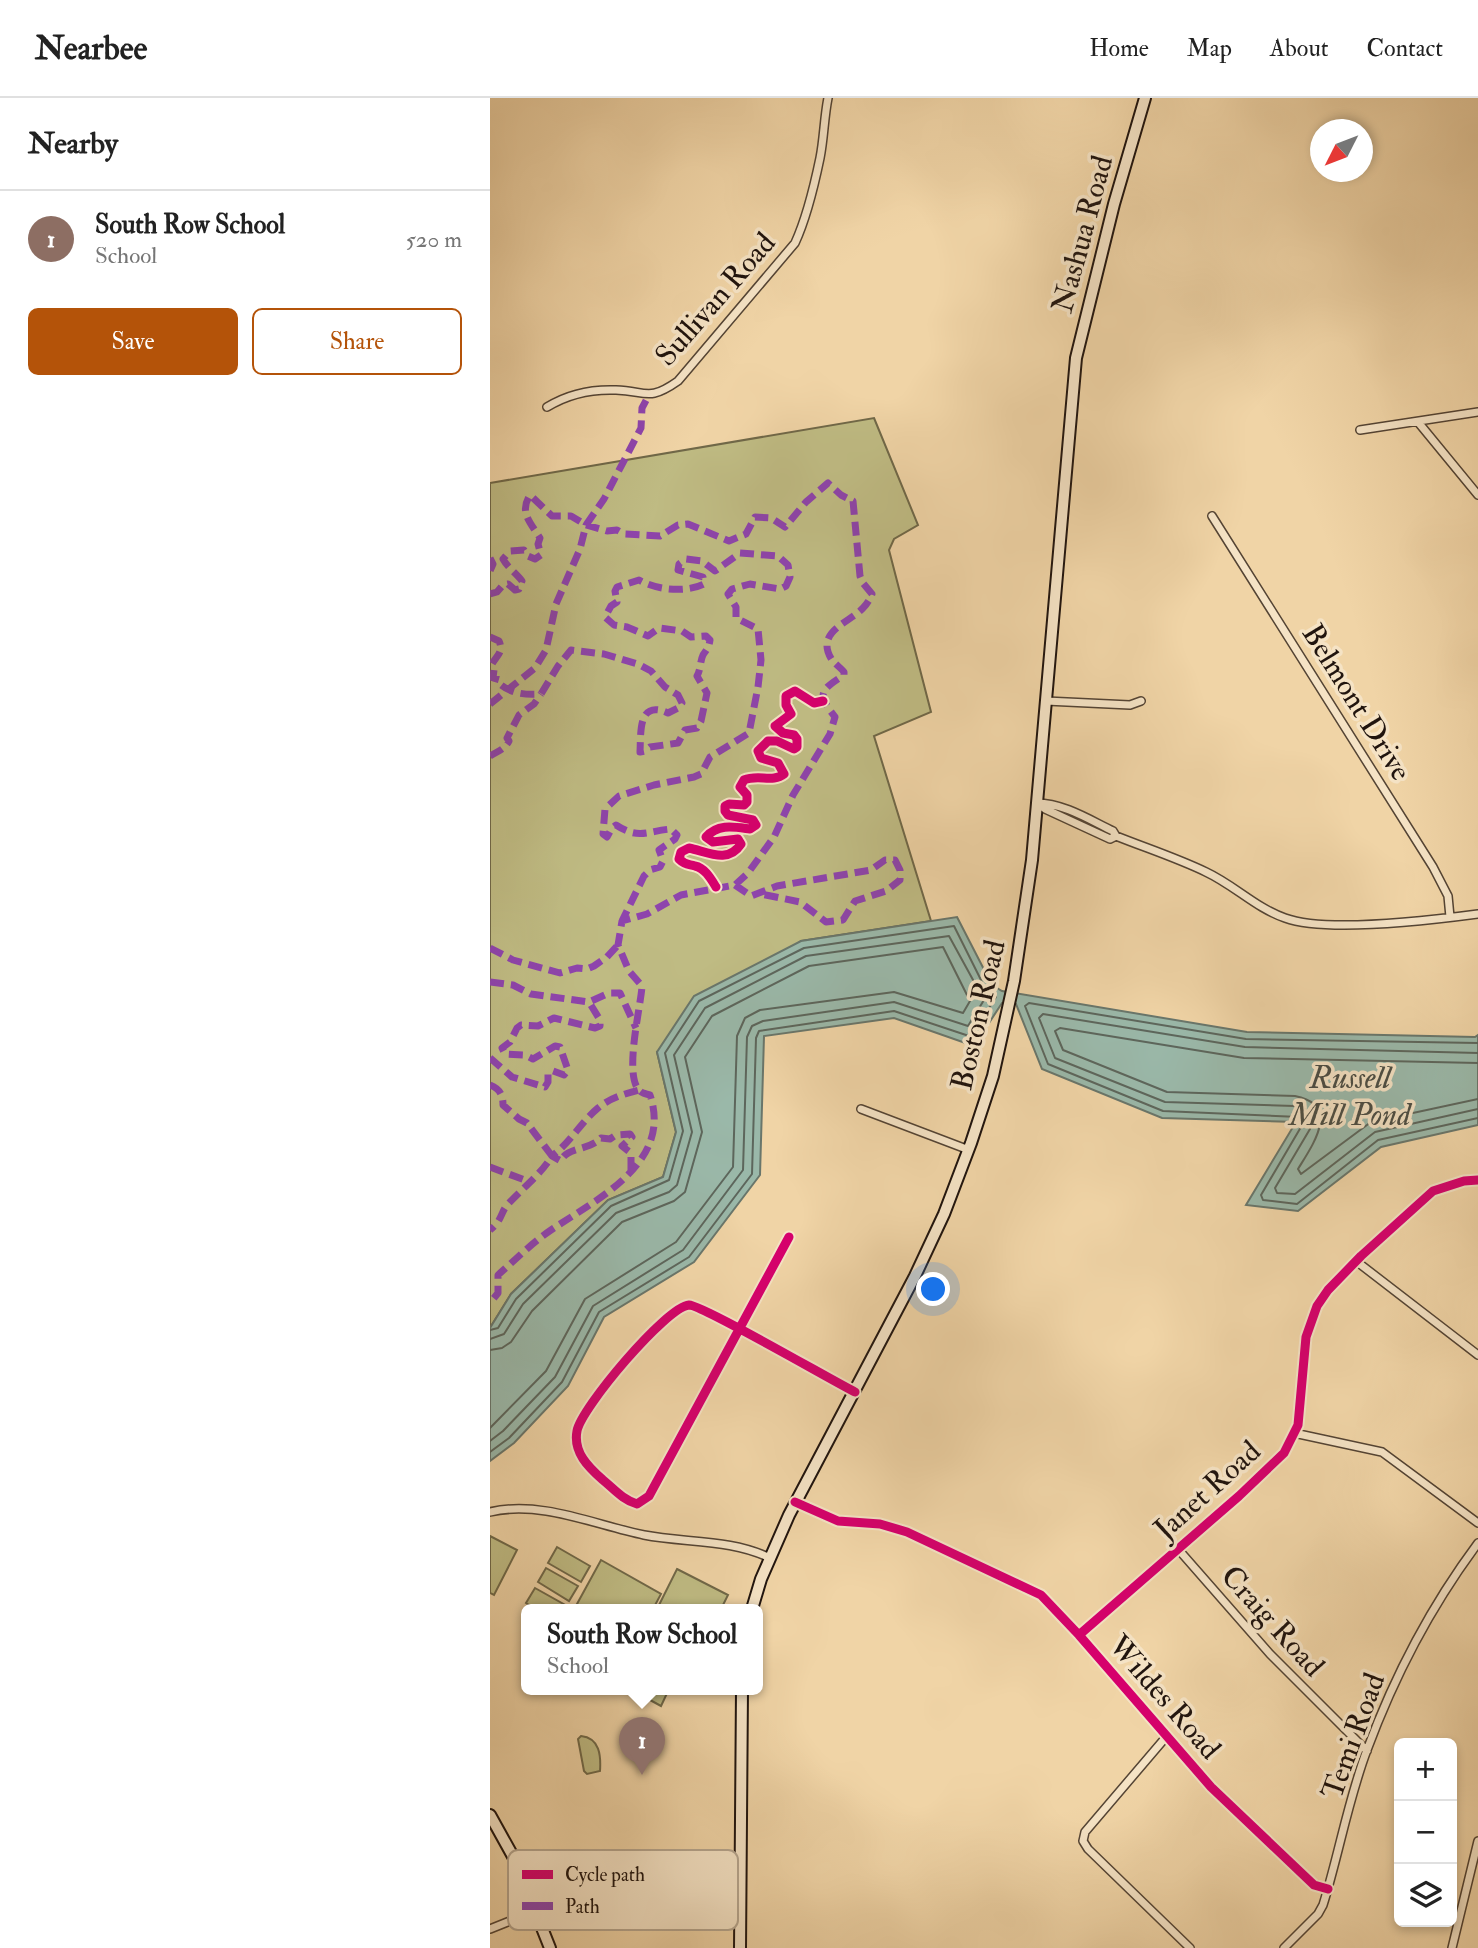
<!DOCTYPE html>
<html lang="en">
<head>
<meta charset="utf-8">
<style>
  body { margin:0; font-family:"IM FELL Double Pica",serif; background:#f2f2f2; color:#222 }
  .controls { position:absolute; right:21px; bottom:21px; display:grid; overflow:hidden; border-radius:10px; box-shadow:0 4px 10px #0003 }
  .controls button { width:63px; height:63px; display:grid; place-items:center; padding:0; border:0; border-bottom:2px solid #e0e0e0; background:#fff; color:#222; font:35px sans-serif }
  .compass { position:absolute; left:820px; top:21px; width:63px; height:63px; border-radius:50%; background:#fff; box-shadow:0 4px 10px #0003; rotate:228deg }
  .you { position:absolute; left:444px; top:1192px; width:24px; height:24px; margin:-18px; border:5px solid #fff; border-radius:50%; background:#1a73e8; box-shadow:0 0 0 10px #1a73e833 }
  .badge { display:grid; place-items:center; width:46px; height:46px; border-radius:50%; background:#b45309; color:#fff; font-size:23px; font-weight:700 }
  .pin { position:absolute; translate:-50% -58px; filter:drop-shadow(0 2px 4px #0008) }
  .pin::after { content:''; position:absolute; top:37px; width:24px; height:21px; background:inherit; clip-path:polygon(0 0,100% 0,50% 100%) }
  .popup { position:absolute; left:31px; top:1506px; width:242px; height:91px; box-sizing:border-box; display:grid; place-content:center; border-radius:10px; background:#fff; filter:drop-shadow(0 2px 5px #0005); font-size:23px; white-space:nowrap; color:#767676 }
  .popup b { font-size:26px; color:#222 }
  .popup::after { content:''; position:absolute; left:50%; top:100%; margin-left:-14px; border:14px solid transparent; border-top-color:#fff }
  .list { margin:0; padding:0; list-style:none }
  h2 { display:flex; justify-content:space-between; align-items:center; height:91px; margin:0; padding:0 28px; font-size:30px }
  h2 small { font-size:23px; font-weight:400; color:#767676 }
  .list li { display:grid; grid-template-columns:46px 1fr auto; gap:21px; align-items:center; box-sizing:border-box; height:98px; padding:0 28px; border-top:2px solid #e0e0e0 }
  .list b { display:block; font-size:26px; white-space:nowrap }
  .list p { margin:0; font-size:23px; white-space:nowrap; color:#767676 }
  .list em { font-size:23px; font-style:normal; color:#767676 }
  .actions { display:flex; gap:14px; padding:21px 28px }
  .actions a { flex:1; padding:16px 0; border:2px solid #b45309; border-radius:10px; text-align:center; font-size:24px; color:#b45309 }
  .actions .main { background:#b45309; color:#fff }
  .icon { flex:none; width:38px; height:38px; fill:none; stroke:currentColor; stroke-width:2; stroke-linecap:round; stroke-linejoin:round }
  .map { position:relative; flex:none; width:988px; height:1850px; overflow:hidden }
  header { display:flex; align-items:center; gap:42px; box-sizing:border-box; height:98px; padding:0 35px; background:#fff; border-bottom:2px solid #e0e0e0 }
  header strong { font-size:33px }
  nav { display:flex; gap:38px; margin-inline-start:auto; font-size:24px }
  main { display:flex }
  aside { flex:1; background:#fff }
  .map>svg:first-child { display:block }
</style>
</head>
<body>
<header>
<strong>Nearbee</strong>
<nav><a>Home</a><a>Map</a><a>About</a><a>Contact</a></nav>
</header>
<main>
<aside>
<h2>Nearby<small></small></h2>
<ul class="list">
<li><span class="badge" style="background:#8d6e63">1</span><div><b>South Row School</b><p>School</p></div><em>520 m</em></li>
</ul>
<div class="actions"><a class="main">Save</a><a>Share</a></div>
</aside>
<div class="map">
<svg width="988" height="1850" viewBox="0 0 988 1850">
  <rect width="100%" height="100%" fill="#f0d4a6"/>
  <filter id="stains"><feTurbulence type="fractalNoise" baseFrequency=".00286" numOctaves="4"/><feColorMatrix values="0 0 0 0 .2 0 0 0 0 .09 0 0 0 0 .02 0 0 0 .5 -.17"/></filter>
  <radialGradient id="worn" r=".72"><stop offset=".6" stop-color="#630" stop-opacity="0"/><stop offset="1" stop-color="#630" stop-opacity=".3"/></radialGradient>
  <path fill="#bfbb83" stroke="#706848" stroke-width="2" d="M 384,320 L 428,427 L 404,441 L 399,452 L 441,614 L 384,638 L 441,823 L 311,843 L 167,954 L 186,1034 L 173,1079 L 118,1102 L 21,1196 L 0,1230 L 0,385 Z
    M 0,1438 L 27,1452 L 4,1497 L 0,1495 Z
    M 67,1449 L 100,1468 L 91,1484 L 58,1465 Z
    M 111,1462 L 171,1496 L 163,1511 L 95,1511 L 87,1506 Z
    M 56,1470 L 88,1488 L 79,1503 L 48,1484 Z
    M 187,1471 L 238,1497 L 231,1511 L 167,1511 Z
    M 45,1490 L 77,1508 L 76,1511 L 45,1511 L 36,1505 Z
    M 140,1591 L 179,1591 L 171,1608 Z
    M 91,1638 C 110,1640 111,1658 110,1673 L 97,1676 L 94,1673 L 88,1641 Z"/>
  <path fill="#9ab8a9" stroke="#69766b" stroke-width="2" d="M 467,819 L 502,887 L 512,893 L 757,934 L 985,939 L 988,937 L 988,1027 L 891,1049 L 808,1113 L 756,1107 L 806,1024 L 672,1020 L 552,971 L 526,906 L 512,905 L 484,948 L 404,920 L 274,938 L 270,1077 L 204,1164 L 114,1219 L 78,1288 L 24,1345 L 0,1363 L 0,1230 L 21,1196 L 118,1102 L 173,1079 L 186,1034 L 167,954 L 204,898 L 311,843 Z"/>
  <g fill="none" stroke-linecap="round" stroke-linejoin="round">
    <path stroke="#5d665c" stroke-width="2" d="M 988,945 L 756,941 L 539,905 L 535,908 L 558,966 L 673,1013 L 809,1019 L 811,1029 L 771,1097 L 773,1102 L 807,1106 L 888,1042 L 988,1020
      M 988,955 L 755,949 L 553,916 L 549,920 L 565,960 L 675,1004 L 804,1008 C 816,1011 822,1019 820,1031 L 785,1090 L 787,1095 L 805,1096 L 885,1034 L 988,1011
      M 988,965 L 754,960 L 570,930 L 565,933 L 573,952 L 677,994 L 805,998 C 852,1007 822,1048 808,1071 L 811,1076 L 881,1024 L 988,1001
      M 0,1232 L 8,1230 L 26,1201 L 121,1108 L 179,1082 L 193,1033 L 175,955 L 209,903 L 314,850 L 464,828 L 495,890 L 506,899 L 482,937 L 479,938 L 404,913 L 269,933 L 266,940 L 262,1076 L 199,1159 L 109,1214 L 72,1284 L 19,1340 L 0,1354
      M 0,1241 L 14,1236 L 33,1206 L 126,1115 L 179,1094 L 187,1087 L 202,1034 L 184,957 L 215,910 L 316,858 L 459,838 L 494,902 L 478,928 L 404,904 L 273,923 L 262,928 L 257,939 L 253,1072 L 193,1152 L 103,1208 L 65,1279 L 13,1333 L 0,1343
      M 0,1252 L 12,1250 L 21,1244 L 42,1213 L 132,1124 L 184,1103 L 195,1094 L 212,1034 L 195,959 L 222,918 L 319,868 L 453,849 L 480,903 L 473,915 L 404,894 L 270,912 L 255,920 L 247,938 L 243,1069 L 186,1144 L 95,1201 L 56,1273 L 0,1330"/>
    <defs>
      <path id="minor" d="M 57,309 C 78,296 101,291 126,292 C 157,293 158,304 188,283 L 305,145 C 317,119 324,89 330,60 C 334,40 334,20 338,0
        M 928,324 L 988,397
        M 870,332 L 988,314
        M 722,418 L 943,769 L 958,798 L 960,819
        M 556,603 L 640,607 L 651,603
        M 547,705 C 573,705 600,722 623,733 L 626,738 C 656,750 687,760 716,774 C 744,787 766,810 795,820 C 836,835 943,822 988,816
        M 547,705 L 555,711 L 620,741 L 626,738
        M 371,1011 L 479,1052
        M 299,1139 L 159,1398 L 147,1406 C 133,1402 124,1391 113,1382 C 98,1369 83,1354 87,1333 C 91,1310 176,1209 199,1207 C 212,1207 343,1283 365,1294
        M 866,1163 L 988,1257
        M 804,1335 L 892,1354 L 988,1425
        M 305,1404 L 348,1423 L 390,1426 L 417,1434 L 551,1497 L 589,1537 L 721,1689 L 824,1787 L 838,1791
        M 0,1414 C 51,1402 105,1427 154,1437 C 196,1445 241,1441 280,1460
        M 688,1451 L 780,1556 L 877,1653
        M 589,1537 L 749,1398 L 794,1355 L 808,1327 L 816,1239 L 827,1208 L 838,1192 L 871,1158 L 943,1093 L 974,1083 L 988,1082
        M 676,1639 L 595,1734 L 593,1743 L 598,1751 L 700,1850
        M 0,1831 L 45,1813
        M 794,1850 L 828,1816 L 833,1807 C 849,1756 858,1702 877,1652 C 904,1579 941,1508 988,1445
        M 962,1850 L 988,1743"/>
      <path id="secondary" d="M 262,1511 L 271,1481 L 299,1417 L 425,1178 L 454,1116 L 481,1045 L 503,978 L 524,883 L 542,762 L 586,260 L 624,106 L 655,0
        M 0,1717 L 25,1762 L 60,1850
        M 250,1850 L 252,1591"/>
    </defs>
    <use href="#minor" stroke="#544434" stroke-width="10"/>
    <use href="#secondary" stroke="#20140e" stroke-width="14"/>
    <use href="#minor" stroke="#f5e3c5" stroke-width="7"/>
    <use href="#secondary" stroke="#f5e3c5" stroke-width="10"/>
    <path stroke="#8e44ad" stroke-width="7" stroke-dasharray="14 7" stroke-linecap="butt" d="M 0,460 L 3,466 L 0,473
      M 0,496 L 7,494 L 13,487 L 18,486 L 25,492 L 29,491 L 32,483 C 26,475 18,470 13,461 L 20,453 L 34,452 L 38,458 L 45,461 L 51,457 L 48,446 L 50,440 C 40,424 29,414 40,397 L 62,418 L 81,418 L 96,427 L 114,401 L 151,330 L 152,310 L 159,297
      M 0,539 L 9,543 C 14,554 7,557 2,566 L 4,572 L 3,580 L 10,582 L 10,586 C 22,596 35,597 51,596 L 68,568 L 81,552 L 114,556 L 148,566 L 161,573 L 175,589 L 188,597 L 192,605 L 188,610 L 178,615 C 148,601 151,634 150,654 L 155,653 L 160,649 L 188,645 L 195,632 L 207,630 L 211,623 L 217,595 L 207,578 C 211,571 210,563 213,557 C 217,551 219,549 220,542 L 216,538 L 201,539 L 192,533 L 169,530 L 158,538 L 137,529 L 124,527 L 115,519 L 121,508 L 127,504 L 125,493 L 127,489 L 149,482 C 166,492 196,495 214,486 L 213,479 L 188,472 L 189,466 L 196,461 L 212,463 L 225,473 L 250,455 L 288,458 L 298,467 L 300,479 L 296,488 L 290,491 L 260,486 L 242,491 L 238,496 L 246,509 L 246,520 L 268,531 L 271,562 L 268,589 L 259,635 L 220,659 L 211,676 L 204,679 L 164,687 L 129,698 L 115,711 L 113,736 L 117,739 L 122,730 L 126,727 C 149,742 157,733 181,731 L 187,737 L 185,741 L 169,752 L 173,763 L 170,769 L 160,772 L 154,778 L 132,823
      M 0,606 L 45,570 L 56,552 L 66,506 L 90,451 L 96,427 L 117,433 L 127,432 L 134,436 L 170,438 L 188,427 L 198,426 L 239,443 L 256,436 L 265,419 L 281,420 L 295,429 L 316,404 L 338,385 L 351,397 L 363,403 L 370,478 L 373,485 L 382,496 C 380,501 377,506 373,510 C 359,525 324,534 342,562 C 345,566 351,570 354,574 L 354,577 C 329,593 327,596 345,619 L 340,636 L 303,697 L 284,739 L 258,775 L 245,787 L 191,797 L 157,816 L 132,823 L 128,847 L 139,873 L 152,888 C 151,908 133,979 150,993 C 152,995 156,996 160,997 C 183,1065 107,1101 61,1132 C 42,1145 25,1162 8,1177 L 8,1195 L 0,1205
      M 0,658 C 8,653 14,652 19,643 L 17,640 L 29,617 L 44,606 L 51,596
      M 245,787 L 261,798 L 287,788 L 381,772 L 395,762 L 405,762 L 410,772 L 410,782 L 396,793 L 365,803 L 353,822 L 336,824 L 310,804 L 271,796
      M 0,850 L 23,862 L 70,875 L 87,870 L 97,871 L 104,868 L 117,859 L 128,847
      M 0,884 L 23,887 L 41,896 L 99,904 L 119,895 L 130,895 L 146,930
      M 0,960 L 22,979 L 55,989 L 58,984 L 58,975 L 63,973 L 74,977 L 78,972 L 70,949 L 65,948 L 43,961 L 35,957 L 15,956 L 12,950 L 20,944 L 27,930 L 31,927 L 48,928 L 64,920 L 105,930 L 110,928 L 110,922 L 99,904
      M 0,987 C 10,991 13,997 13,1007 L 29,1021 L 37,1025 L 62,1058 C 50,1077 34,1089 19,1105 C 10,1114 13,1122 0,1132
      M 0,1069 L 40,1084
      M 141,1073 L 141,1055 L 132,1048 L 142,1039 L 140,1036 L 126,1037 L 120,1041 L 111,1040 C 98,1053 76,1049 71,1063 L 62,1058 C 81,1044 90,1025 108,1010 C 120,1000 134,996 149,992"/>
    <defs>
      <path id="cycleway" d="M 226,789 C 221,781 215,770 205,768 C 198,766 195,767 189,761 L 191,754 L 199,750 C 218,754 238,766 251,746 L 248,741 L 223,744 L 216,739 C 228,725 245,729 260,731 L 266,727 L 263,722 L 238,717 L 235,713 L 235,708 L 239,706 L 254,707 L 257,704 L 257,697 L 250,689 L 254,682 C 268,676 283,685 294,676 L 288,665 L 271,660 L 268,653 L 278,643 L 287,643 L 304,651 L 307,649 L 307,641 L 304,637 L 293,635 L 285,628 L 301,616 L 296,607 L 296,598 L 305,593 L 324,605 L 333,603
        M 299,1139 L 159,1398 L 147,1406 C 133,1402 124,1391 113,1382 C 98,1369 83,1354 87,1333 C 91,1310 176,1209 199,1207 C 212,1207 343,1283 365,1294
        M 305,1404 L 348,1423 L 390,1426 L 417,1434 L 551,1497 L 589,1537 L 721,1689 L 824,1787 L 838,1791
        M 589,1537 L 749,1398 L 794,1355 L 808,1327 L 816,1239 L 827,1208 L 838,1192 L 871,1158 L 943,1093 L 974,1083 L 988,1082"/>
    </defs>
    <use href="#cycleway" stroke="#f5e3c5" stroke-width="13"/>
    <use href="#cycleway" stroke="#d6006c" stroke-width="9"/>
  </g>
  <g text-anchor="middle" stroke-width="7" stroke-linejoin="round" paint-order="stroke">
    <g font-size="30" fill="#20140e" stroke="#f5e3c5">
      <text transform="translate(592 136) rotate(-75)" y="10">Nashua Road</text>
      <text transform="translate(225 201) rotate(-49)" y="10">Sullivan Road</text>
      <text transform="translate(867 604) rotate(58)" y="10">Belmont Drive</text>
      <text transform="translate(488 917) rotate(-77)" y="10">Boston Road</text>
      <text transform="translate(717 1392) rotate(-42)" y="10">Janet Road</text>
      <text transform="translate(783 1523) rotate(48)" y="10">Craig Road</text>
      <text transform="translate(675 1599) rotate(49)" y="10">Wildes Road</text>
      <text transform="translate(863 1638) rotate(-70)" y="10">Temi Road</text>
    </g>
    <g font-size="32" font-style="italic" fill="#4b4d44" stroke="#f5e3c5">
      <text x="860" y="990">Russell<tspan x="860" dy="37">Mill Pond</tspan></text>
    </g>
  </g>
  <rect x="18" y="1752" width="230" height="80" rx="10" fill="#f5e3c5" stroke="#b5a58e" stroke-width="2"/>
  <rect x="32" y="1772" width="31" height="9" fill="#d6006c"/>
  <rect x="32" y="1804" width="31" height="8" fill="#8e44ad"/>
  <g font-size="19" fill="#20140e">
    <text x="75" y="1783">Cycle path</text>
    <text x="75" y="1815">Path</text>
  </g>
  <rect width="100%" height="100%" filter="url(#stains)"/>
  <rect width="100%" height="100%" fill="url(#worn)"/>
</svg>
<div class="controls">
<button>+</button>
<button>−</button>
<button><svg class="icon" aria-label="layers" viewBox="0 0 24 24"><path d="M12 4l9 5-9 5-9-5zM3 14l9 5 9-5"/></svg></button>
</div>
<svg class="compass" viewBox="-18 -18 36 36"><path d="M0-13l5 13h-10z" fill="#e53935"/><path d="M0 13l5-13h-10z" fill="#767676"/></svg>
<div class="you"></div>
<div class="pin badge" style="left:152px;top:1677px;background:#8d6e63">1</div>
<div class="popup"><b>South Row School</b>School</div>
</div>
</main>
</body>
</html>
